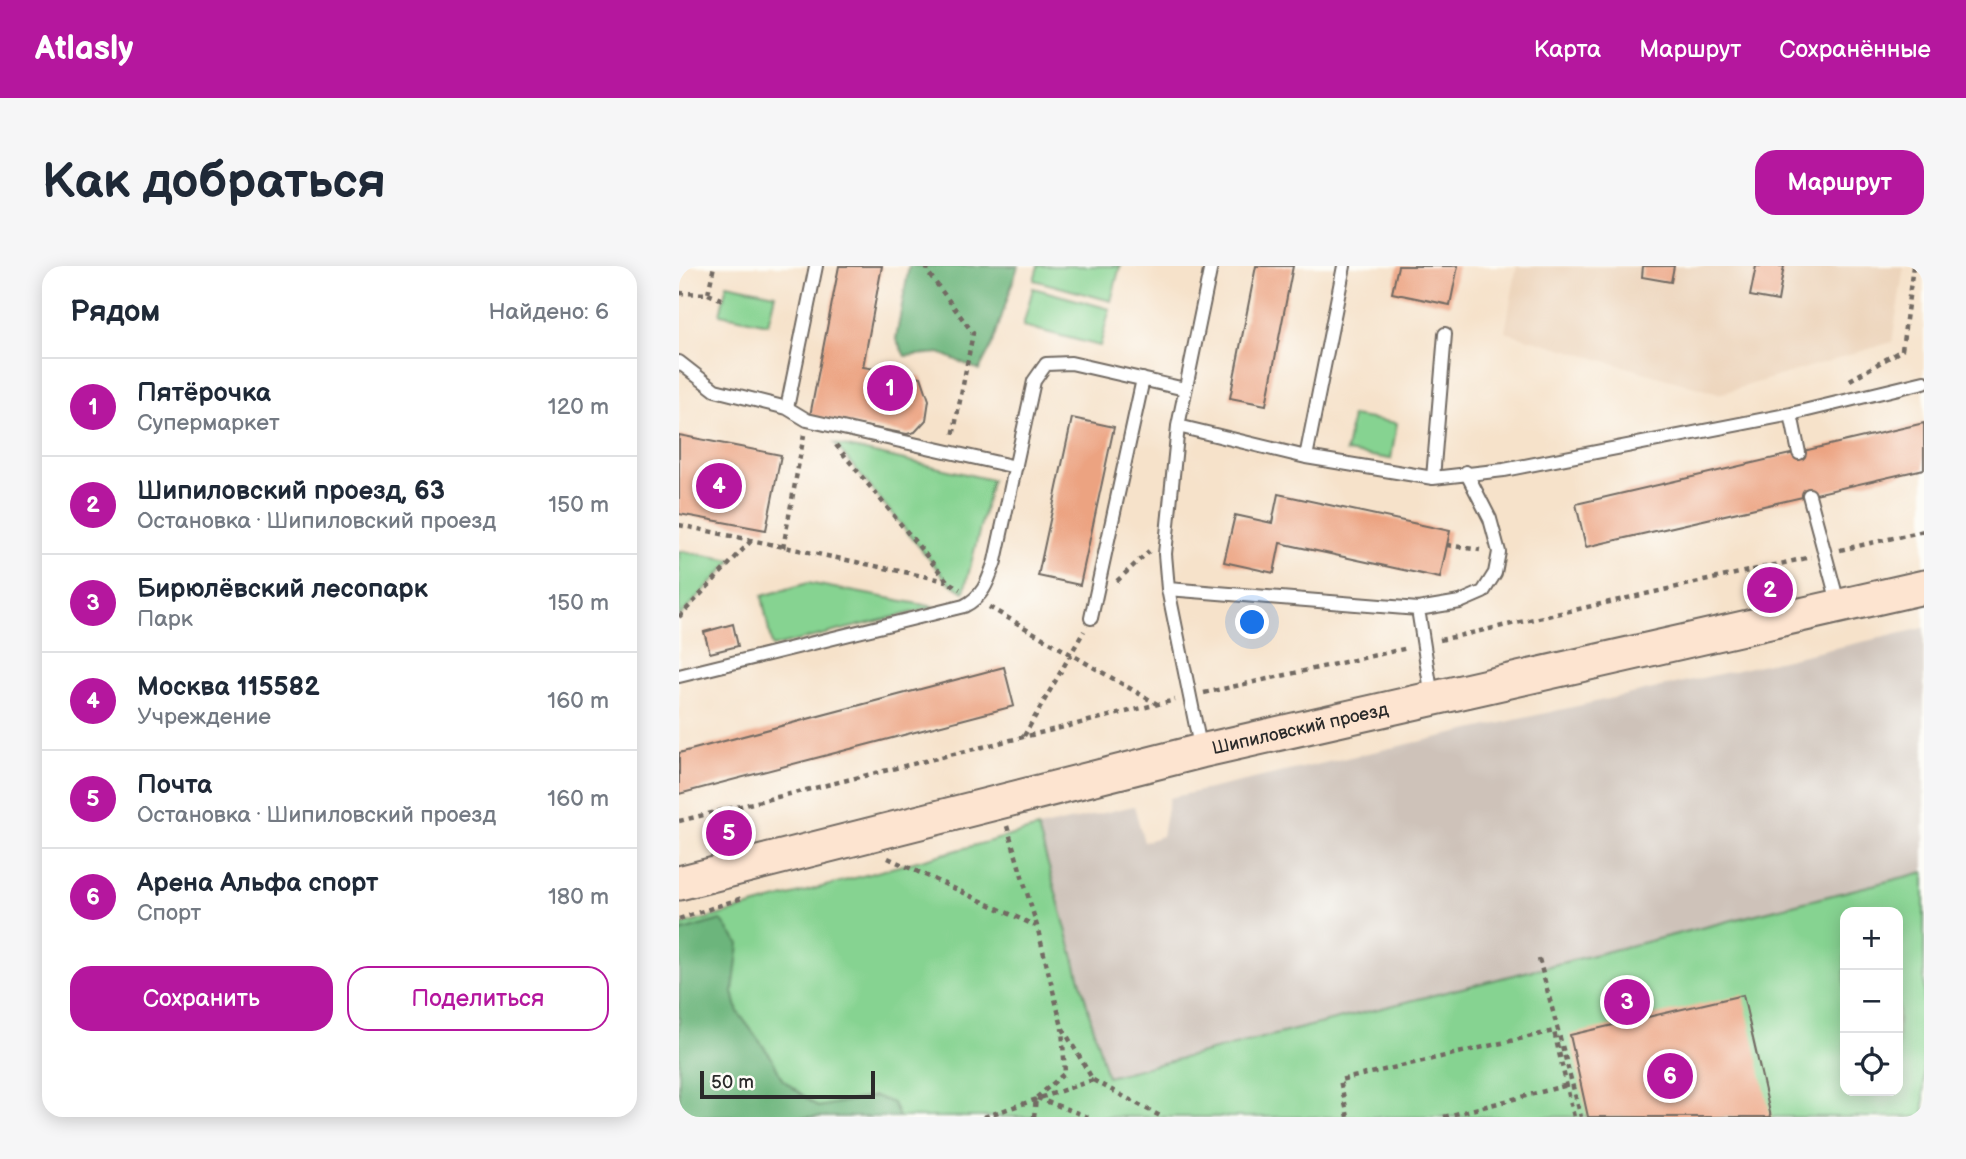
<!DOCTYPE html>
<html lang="ru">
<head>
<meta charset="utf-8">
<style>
  body { margin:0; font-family:"Balsamiq Sans",sans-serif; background:#f6f6f7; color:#1f2937 }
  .controls { position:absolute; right:21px; bottom:21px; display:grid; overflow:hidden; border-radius:14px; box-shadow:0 4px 18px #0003 }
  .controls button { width:63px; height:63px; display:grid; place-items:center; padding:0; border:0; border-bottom:2px solid #e0e1e3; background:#fff; color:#1f2937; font:35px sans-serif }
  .scale { position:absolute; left:21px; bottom:18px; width:175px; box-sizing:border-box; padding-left:7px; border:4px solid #2b2b2b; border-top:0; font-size:19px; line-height:24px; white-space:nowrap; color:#2b2b2b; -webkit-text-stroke:5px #fdfcf7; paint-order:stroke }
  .you { position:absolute; left:574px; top:357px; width:24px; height:24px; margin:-18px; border:5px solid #fff; border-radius:50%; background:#1a73e8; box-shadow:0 0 0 10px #1a73e833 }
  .badge { display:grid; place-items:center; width:46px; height:46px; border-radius:50%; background:#b5179e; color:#fff; font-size:23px; font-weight:700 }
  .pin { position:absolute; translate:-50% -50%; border:4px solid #fff; box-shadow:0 2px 7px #0006 }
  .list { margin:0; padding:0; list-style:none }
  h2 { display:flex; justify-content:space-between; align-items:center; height:91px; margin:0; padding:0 28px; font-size:30px }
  h2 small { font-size:23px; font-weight:400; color:#747a83 }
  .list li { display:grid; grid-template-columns:46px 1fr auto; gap:21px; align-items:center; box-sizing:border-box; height:98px; padding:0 28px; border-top:2px solid #e0e1e3 }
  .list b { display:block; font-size:26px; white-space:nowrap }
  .list p { margin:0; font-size:23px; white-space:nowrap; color:#747a83 }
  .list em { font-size:23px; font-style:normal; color:#747a83 }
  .actions { display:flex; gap:14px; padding:21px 28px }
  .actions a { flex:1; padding:16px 0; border:2px solid #b5179e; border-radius:21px; text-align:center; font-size:24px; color:#b5179e }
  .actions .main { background:#b5179e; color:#fff }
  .icon { flex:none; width:38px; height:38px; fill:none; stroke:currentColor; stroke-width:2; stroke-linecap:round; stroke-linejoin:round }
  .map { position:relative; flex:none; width:1245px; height:851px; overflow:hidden; border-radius:21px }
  header { display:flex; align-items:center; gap:42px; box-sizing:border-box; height:98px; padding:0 35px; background:#b5179e; color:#fff }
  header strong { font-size:33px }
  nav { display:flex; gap:38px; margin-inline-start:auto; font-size:24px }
  .intro { display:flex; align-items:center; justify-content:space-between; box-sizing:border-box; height:168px; padding:0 42px }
  h1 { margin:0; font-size:49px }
  .button { padding:18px 32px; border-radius:21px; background:#b5179e; color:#fff; font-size:24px; font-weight:700 }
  main { display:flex; gap:42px; padding:0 42px }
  aside { flex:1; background:#fff; border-radius:21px; box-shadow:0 4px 18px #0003 }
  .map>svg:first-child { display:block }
</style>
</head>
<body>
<header>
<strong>Atlasly</strong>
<nav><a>Карта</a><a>Маршрут</a><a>Сохранённые</a></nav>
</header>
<div class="intro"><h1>Как добраться</h1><a class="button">Маршрут</a></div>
<main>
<aside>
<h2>Рядом<small>Найдено: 6</small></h2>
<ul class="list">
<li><span class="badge">1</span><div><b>Пятёрочка</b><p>Супермаркет</p></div><em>120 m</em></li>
<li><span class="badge">2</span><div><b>Шипиловский проезд, 63</b><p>Остановка · Шипиловский проезд</p></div><em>150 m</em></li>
<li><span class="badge">3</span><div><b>Бирюлёвский лесопарк</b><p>Парк</p></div><em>150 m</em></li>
<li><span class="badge">4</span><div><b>Москва 115582</b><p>Учреждение</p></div><em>160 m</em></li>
<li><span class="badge">5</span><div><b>Почта</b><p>Остановка · Шипиловский проезд</p></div><em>160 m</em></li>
<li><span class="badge">6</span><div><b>Арена Альфа спорт</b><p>Спорт</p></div><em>180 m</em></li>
</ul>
<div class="actions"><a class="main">Сохранить</a><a>Поделиться</a></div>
</aside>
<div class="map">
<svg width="1245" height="851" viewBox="0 0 1245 851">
  <rect width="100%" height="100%" fill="#fdfcf7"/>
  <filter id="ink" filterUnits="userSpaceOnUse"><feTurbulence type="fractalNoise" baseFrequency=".0143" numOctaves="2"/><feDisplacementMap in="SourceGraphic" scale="14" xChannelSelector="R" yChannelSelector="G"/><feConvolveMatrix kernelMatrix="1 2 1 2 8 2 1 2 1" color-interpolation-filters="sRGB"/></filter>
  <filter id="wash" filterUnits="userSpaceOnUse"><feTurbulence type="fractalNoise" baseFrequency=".00686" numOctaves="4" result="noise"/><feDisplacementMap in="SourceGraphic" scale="28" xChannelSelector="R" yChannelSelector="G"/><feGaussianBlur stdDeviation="1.57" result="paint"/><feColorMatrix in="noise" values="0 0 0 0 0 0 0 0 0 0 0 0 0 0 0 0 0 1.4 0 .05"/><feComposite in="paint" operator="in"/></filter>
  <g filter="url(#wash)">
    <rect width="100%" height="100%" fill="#f6e2ca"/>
    <path fill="#ecd3b9" d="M 838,0 L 1225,0 L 1213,76 L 1040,128 L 826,66 Z"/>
    <path fill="#cec2b9" d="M 1245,362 L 1245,606 L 428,811 L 359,562 L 455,540 L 465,576 L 483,570 L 490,532 Z"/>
    <path fill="#86d391" stroke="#587f5e" stroke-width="2" fill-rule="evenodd" d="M 359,0 L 441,0 L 432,35 L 355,14 Z
      M 48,18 L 96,28 L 89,58 L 41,48 Z
      M 354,22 L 431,43 L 421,80 L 344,60 Z
      M 673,150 L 718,157 L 712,193 L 667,186 Z
      M 156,178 L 313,214 L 285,326 L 269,316 Z
      M 0,285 L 54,294 L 0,351 Z
      M 129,317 L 256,341 L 93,381 L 83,330 Z
      M 359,562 L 428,811 L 1245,606 L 1245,851 L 0,851 L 0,660 ZM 1166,646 L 1219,646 L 1219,825 L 1166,825 Z"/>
    <path fill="#6cb57b" stroke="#4c7053" stroke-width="2" d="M 230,0 L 339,0 L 314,77 L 300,104 L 261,87 L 226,90 L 217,73 Z
      M 42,654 L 60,678 L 54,726 L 59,746 L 93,792 L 103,813 L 139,841 L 196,830 L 214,837 L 220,851 L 0,851 L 0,666 Z"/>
    <g id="blocks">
      <path fill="#eca381" d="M 160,0 L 203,0 L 184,101 L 242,111 L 250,134 L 247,154 L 236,166 L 228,168 L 131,150 Z
        M 577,0 L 614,0 L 587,139 L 551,132 Z
        M 719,0 L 779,0 L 771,39 L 713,27 Z
        M 964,0 L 995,0 L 992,16 L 963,11 Z
        M 1077,0 L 1105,0 L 1099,35 L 1071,30 Z
        M 393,152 L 435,161 L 401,319 L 359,310 Z
        M 1245,157 L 1245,203 L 907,281 L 897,238 Z
        M 0,169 L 102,189 L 87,264 L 0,248 Z
        M 599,228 L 771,265 L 761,312 L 601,277 L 595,307 L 545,296 L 556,249 L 593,257 Z
        M 54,358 L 59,380 L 31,387 L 25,366 Z
        M 325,401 L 335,440 L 0,528 L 0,487 Z
        M 1064,729 L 1092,851 L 909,851 L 891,769 Z"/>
    </g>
  </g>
  <g filter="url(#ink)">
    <use href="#blocks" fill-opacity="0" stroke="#726b63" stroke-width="2"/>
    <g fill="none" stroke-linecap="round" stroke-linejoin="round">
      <defs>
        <path id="lane" d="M 0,96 L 36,124 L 108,142 L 128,154 L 337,201
          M 108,142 L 137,0
          M 1112,148 L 1120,187
          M 499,160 L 627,191 L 754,212 L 825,204 L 1112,148 L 1245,116
          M 627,191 L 665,0
          M 754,212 L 766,68
          M 1130,229 L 1160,340
          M 489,323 L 739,343 L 781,336 L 804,326 L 816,307 L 820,286 L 811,253 L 787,206
          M 739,343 L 753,431
          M 412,352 L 464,113
          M 0,410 L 285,340 C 305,330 309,315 316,295 L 355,115 L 367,98 L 392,97 L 506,123
          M 522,485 L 489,323 L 486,288 L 499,160 L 532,0"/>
        <g id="secondary">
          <path id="s1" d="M 0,617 L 522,485 L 1245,321"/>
        </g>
      </defs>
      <use href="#lane" stroke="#726b63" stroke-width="16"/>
      <use href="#secondary" stroke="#726b63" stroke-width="37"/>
      <path stroke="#726b63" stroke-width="4.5" stroke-dasharray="5 5" stroke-linecap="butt" d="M 249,0 L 248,5 L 294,67 L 274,171
        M 0,27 L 29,28 L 35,0
        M 29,28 L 44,34
        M 1171,114 L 1223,84 L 1234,0
        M 157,179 L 269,316 L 281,323
        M 0,259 L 268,315
        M 768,279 L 801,284
        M 104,282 L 125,169
        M 1161,284 L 1245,265
        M 438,315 L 470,285
        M 310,341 L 478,438
        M 0,351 L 72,275
        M 761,374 L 1132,291
        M 525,427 L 729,382
        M 345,470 L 405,365
        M 0,555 L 496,434
        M 328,560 L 358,660 L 383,761 L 414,814 L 483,851
        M 209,592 L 357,660
        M 0,653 L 63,632
        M 860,693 L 902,851
        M 358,832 L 409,851
        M 305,851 L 414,814
        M 355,851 L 357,832 L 386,807 L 383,762
        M 669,851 L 661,814 L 875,765 L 895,851
        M 765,851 L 889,819"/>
      <use href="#lane" stroke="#fff" stroke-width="12"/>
      <use href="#secondary" stroke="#fde4d0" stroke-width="33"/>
    </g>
  </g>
  <g text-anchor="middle" stroke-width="6" stroke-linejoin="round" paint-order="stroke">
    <g font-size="18" fill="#2b2b2b" stroke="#fdfcf7">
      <text dy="6" stroke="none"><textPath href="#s1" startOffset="640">Шипиловский проезд</textPath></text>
    </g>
  </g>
</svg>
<div class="controls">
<button>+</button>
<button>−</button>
<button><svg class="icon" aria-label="locate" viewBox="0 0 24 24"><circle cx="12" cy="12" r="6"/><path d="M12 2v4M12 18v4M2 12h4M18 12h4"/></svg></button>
</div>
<div class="scale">50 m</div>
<div class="you"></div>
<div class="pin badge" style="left:211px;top:122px">1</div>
<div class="pin badge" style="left:1091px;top:324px">2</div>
<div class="pin badge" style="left:948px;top:736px">3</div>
<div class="pin badge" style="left:40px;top:220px">4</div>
<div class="pin badge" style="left:50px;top:567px">5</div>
<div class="pin badge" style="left:991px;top:810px">6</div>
</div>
</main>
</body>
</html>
